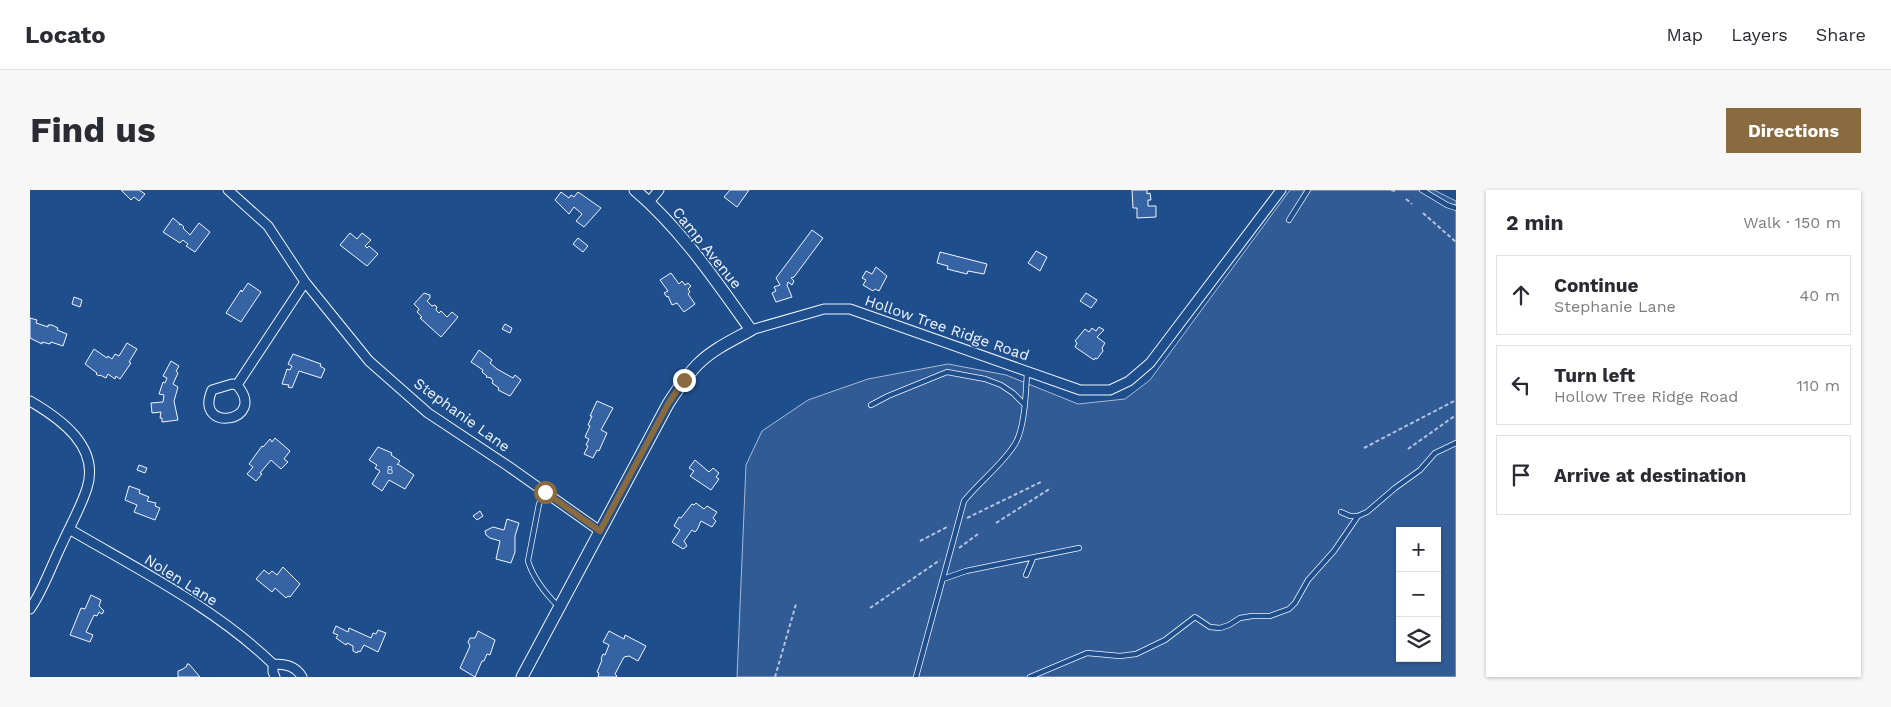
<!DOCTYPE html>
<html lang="en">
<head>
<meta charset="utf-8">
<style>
  body { margin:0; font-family:"Work Sans",sans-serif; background:#f7f7f7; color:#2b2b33 }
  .controls { position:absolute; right:15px; bottom:15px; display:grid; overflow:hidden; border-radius:0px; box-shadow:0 1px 4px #0004 }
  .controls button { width:45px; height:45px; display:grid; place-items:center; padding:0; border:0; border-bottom:1px solid #e1e1e2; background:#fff; color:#2b2b33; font:25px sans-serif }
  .stop { position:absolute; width:15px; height:15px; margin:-11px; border:4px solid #8a6a3f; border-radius:50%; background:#fff }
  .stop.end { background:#8a6a3f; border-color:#fff; box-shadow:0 1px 5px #0008 }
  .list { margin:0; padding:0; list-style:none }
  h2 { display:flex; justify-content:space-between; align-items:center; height:65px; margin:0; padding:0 20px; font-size:21px }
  h2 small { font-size:16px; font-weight:400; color:#7c7c81 }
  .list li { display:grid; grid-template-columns:32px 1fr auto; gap:15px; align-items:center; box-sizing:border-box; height:80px; margin:0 10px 10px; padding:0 10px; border:1px solid #e1e1e2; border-radius:0px }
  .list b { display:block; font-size:19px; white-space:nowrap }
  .list p { margin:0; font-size:16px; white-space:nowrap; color:#7c7c81 }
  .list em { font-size:16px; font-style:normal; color:#7c7c81 }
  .icon { flex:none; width:28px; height:28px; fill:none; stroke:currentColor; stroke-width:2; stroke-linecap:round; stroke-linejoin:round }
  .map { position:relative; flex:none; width:1426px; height:487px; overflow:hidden; border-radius:0px }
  header { display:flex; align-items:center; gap:30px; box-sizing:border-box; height:70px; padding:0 25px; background:#fff; border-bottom:1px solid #e1e1e2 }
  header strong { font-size:24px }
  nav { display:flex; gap:28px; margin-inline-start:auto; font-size:18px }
  .intro { display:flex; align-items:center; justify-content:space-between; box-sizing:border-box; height:120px; padding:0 30px }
  h1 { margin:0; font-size:35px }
  .button { padding:12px 22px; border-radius:0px; background:#8a6a3f; color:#fff; font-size:18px; font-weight:700 }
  main { display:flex; gap:30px; padding:0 30px }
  aside { flex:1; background:#fff; border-radius:0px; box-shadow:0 1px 4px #0004 }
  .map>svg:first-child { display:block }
</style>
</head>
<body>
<header>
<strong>Locato</strong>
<nav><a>Map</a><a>Layers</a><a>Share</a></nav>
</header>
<div class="intro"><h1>Find us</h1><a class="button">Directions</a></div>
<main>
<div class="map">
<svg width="1426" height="487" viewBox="0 0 1426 487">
  <rect width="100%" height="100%" fill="#1f4e8c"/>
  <path fill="#305b95" stroke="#a8bbd7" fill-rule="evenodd" d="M 1260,0 L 1404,0 L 1426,11 L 1426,487 L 707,487 L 716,275 L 732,241 L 778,210 L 838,189 L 918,174 L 976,185 L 1048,214 L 1095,209 L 1120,190 ZM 1370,341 L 1407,341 L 1407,468 L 1370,468 Z"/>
  <path fill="#3563a3" stroke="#f2f6ff" d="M 91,0 L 109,0 L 115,4 L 109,11 L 104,7 L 101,10 Z
    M 700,0 L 719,0 L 707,17 L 694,7 Z
    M 1102,0 L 1117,0 L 1117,4 L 1120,3 L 1121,10 L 1118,10 L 1118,16 L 1126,16 L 1126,27 L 1107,28 L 1107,18 L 1103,18 Z
    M 531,2 L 539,8 L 541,5 L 544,7 L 548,2 L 571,18 L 554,37 L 546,31 L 552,24 L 544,17 L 539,24 L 525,10 Z
    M 143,28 L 150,34 L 149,35 L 151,34 L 154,37 L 153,38 L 160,45 L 169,33 L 180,42 L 165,62 L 156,56 L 158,54 L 153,50 L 150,53 L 133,42 Z
    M 782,40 L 793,48 L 764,87 L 761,88 L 764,91 L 762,95 L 758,92 L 757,95 L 762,107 L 746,112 L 742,103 L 746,101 L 744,97 L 750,95 L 746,88 Z
    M 320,43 L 327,49 L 332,43 L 341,50 L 335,56 L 337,58 L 339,56 L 348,64 L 337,76 L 310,55 Z
    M 548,48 L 558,56 L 553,62 L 543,54 Z
    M 1006,61 L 1017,67 L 1010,81 L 998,73 Z
    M 910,62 L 957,74 L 954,84 L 938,81 L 937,84 L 917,79 L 918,76 L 907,73 Z
    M 846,77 L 857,86 L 849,101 L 845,99 L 843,101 L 833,95 L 836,90 L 832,88 L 836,81 L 842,84 Z
    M 641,83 L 649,94 L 652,91 L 655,95 L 658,93 L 661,96 L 658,99 L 660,102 L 658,104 L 665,114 L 654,122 L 647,113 L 642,115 L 638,106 L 637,107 L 634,103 L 638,101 L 630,90 Z
    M 218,93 L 231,102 L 211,132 L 196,123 L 211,100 L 212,102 Z
    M 394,103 L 400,105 L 400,108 L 397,111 L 402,116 L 405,115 L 407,117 L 406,120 L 409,123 L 411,121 L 417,127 L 422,122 L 428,127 L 411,147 L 390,128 L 392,127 L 387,122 L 389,119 L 384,114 Z
    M 1056,103 L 1067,110 L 1061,118 L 1050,111 Z
    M 44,107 L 52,110 L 50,117 L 42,114 Z
    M 0,128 L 7,130 L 6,133 L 18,137 L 18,135 L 22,135 L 28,138 L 27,140 L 37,144 L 33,156 L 21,152 L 20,154 L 12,152 L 12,154 L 0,148 Z
    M 475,134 L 482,138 L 480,143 L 472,139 Z
    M 1069,137 L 1074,140 L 1067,147 L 1075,153 L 1072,158 L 1073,161 L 1067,169 L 1065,168 L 1064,170 L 1045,157 L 1047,153 L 1045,151 L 1055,139 L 1059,142 L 1062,138 L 1066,141 Z
    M 97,153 L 107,159 L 99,172 L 101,173 L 90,189 L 86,186 L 85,189 L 78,184 L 76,188 L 70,185 L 69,186 L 66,184 L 67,183 L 55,174 L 64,159 L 77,168 L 78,166 L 82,169 L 85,164 L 89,166 Z
    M 449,160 L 462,170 L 460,173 L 467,179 L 483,188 L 485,185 L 491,190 L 480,206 L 468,200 L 469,198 L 462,193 L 463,191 L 461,188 L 456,187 L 457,186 L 452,182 L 453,180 L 441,172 Z
    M 263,164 L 291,174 L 290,176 L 295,179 L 291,188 L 269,181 L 262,198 L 258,197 L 259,195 L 252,194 L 257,179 L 260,180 L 262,176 L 258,174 Z
    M 141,171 L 149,176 L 146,181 L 148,183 L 143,194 L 148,197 L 144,211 L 148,230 L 132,232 L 132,228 L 130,228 L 131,222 L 122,223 L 121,213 L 133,212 L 134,205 L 129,204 L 133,192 L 135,193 L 137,188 L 133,186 Z
    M 567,211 L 583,218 L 571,240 L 577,243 L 569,261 L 567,260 L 563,268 L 554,264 L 558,256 L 556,255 L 559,249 L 555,247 L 560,236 L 558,235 L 562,226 L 560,226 Z
    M 245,248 L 260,261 L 254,269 L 258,272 L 251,279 L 241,270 L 230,283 L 232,284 L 226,291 L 217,284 L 223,277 L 219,274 L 232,256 L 233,257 L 240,249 L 242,252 Z
    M 348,257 L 362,263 L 361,265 L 370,271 L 367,275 L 368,274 L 384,285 L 375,299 L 359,290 L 352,301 L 342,294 L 350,281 L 345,278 L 347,275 L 339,270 Z
    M 665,270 L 679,282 L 683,278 L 689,283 L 686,287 L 689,289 L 681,300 L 660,286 L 664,281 L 659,278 Z
    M 109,275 L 117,278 L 115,283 L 107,280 Z
    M 99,296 L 110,300 L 109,303 L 119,307 L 117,311 L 126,313 L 125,316 L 130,318 L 125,330 L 104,322 L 107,315 L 95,310 Z
    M 666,313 L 674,319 L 677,316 L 687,322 L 683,328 L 686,331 L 682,337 L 671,331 L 667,340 L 665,342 L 662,340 L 654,351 L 657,356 L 653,359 L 642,352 L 650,340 L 644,336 L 649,327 L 651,328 L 662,314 L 664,315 Z
    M 450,321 L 453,326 L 447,330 L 443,326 Z
    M 477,329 L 489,333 L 485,346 L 485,362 L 481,373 L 466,369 L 470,351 L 460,348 L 456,345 L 455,341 L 463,337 L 474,340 Z
    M 253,377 L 270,394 L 260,407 L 258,406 L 256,408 L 245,398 L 242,402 L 226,389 L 234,380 L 239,384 L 242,381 L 247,385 Z
    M 61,405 L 71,410 L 69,416 L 74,421 L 72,424 L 69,422 L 67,426 L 64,425 L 56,442 L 63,445 L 60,452 L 40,445 L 51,418 L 55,419 Z
    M 306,436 L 318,442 L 319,438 L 341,448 L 343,443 L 346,444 L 348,440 L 356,443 L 348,462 L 334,455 L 330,462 L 328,461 L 327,463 L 323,461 L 323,456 L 317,453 L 316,455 L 306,448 L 308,445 L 303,443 Z
    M 448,441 L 465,450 L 460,465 L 457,464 L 454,471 L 452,471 L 445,487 L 430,478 L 440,456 L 438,452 L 440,448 L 445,448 Z
    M 579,441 L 594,449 L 595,445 L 616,456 L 608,471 L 599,466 L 594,467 L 585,484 L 587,486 L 586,487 L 568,487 L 569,483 L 567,482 L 572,470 L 571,469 L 573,464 L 575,465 L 579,455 L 573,452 Z
    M 157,474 L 159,474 L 170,487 L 148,487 L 148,481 L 153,479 L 157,476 Z"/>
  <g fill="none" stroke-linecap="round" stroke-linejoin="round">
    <defs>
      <path id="service" d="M 1392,0 L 1417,15 L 1426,18
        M 1259,30 L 1278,0
        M 841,215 L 858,206 L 917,182 L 955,189 L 971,195 L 983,203 L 994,214
        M 515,302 L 509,314 L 498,371 C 503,387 516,404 528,416
        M 1311,322 L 1320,326 L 1328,326 L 1337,322 L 1365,298 L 1390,280 L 1405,263 L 1426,253
        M 996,385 L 1003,368
        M 913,389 L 936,381 L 1049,358
        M 886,487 L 934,311 C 949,292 973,274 985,254 C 995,238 996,201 997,182
        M 1000,487 L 1057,463 L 1090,466 L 1106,464 L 1135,450 L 1165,427 L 1180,437 L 1190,438 L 1199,435 L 1210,428 L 1222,426 L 1240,426 L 1259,419 L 1265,413 L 1278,390 L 1304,361 L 1328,326"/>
      <path id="minor" d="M 198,0 L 238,36 L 275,92 L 339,171 L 398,223 L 478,276 L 570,341
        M 619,12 L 629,0
        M 721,140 L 794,119 L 820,119 L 1050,200 L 1080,200 L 1099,191 L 1120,173 L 1251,0
        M 207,195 L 202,194 L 182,200 C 163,244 239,232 207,195 L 275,92
        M 0,211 C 31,229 70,257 57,298 C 51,317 40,336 32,354 C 22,374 13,401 0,419
        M 39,339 C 109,380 185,418 243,474 L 243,482 L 245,487
        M 243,474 C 256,474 266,476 272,487"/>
      <path id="tertiary" d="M 492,487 L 638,214 C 647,200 656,186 668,174 C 683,159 703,150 721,140 C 686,91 651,39 605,0"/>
    </defs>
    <use href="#service" stroke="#f2f6ff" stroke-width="6"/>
    <use href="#minor" stroke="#f2f6ff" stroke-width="11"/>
    <use href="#tertiary" stroke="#f2f6ff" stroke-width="13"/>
    <path stroke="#b3c4dc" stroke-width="2" stroke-dasharray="4 2.5" stroke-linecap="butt" d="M 1361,0 L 1365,1
      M 1376,9 L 1382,14
      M 1393,23 L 1426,52
      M 1334,258 L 1426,210
      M 1378,259 L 1426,225
      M 937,328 L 1013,291
      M 966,333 L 1021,298
      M 890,351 L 919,336
      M 929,358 L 948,344
      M 840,418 L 910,370
      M 745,487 L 766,414"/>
    <use href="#service" stroke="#1f4e8c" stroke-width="4.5"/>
    <use href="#minor" stroke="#1f4e8c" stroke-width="9"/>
    <use href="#tertiary" stroke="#1f4e8c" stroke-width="11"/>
  </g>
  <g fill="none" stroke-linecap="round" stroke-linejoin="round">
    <path stroke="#8a6a3f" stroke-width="6" d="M 515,302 L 570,341 L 638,214 L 654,190"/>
  </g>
  <g text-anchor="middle" stroke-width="4" stroke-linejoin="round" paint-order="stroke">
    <g font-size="12" fill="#c3d1e8">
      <text x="360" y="284">8</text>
    </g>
    <g font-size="15" fill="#f2f6ff" stroke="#1f4e8c">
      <text transform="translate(677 58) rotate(51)" y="5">Camp Avenue</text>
      <text transform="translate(917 138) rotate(19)" y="5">Hollow Tree Ridge Road</text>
      <text transform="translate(432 225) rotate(36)" y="5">Stephanie Lane</text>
      <text transform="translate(151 390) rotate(32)" y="5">Nolen Lane</text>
    </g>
  </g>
</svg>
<div class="controls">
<button>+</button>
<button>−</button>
<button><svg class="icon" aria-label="layers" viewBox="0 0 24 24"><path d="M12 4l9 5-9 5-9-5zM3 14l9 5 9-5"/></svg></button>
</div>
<div class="stop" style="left:515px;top:302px"></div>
<div class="stop end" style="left:654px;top:190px"></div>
</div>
<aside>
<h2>2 min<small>Walk · 150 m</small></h2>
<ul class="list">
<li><svg class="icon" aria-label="ahead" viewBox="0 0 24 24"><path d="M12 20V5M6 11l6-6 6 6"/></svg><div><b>Continue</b><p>Stephanie Lane</p></div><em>40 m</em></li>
<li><svg class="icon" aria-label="left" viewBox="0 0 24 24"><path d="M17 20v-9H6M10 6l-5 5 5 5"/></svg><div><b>Turn left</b><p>Hollow Tree Ridge Road</p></div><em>110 m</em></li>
<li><svg class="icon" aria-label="arrive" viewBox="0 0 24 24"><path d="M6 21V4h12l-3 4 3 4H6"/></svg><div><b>Arrive at destination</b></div></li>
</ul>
</aside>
</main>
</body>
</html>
